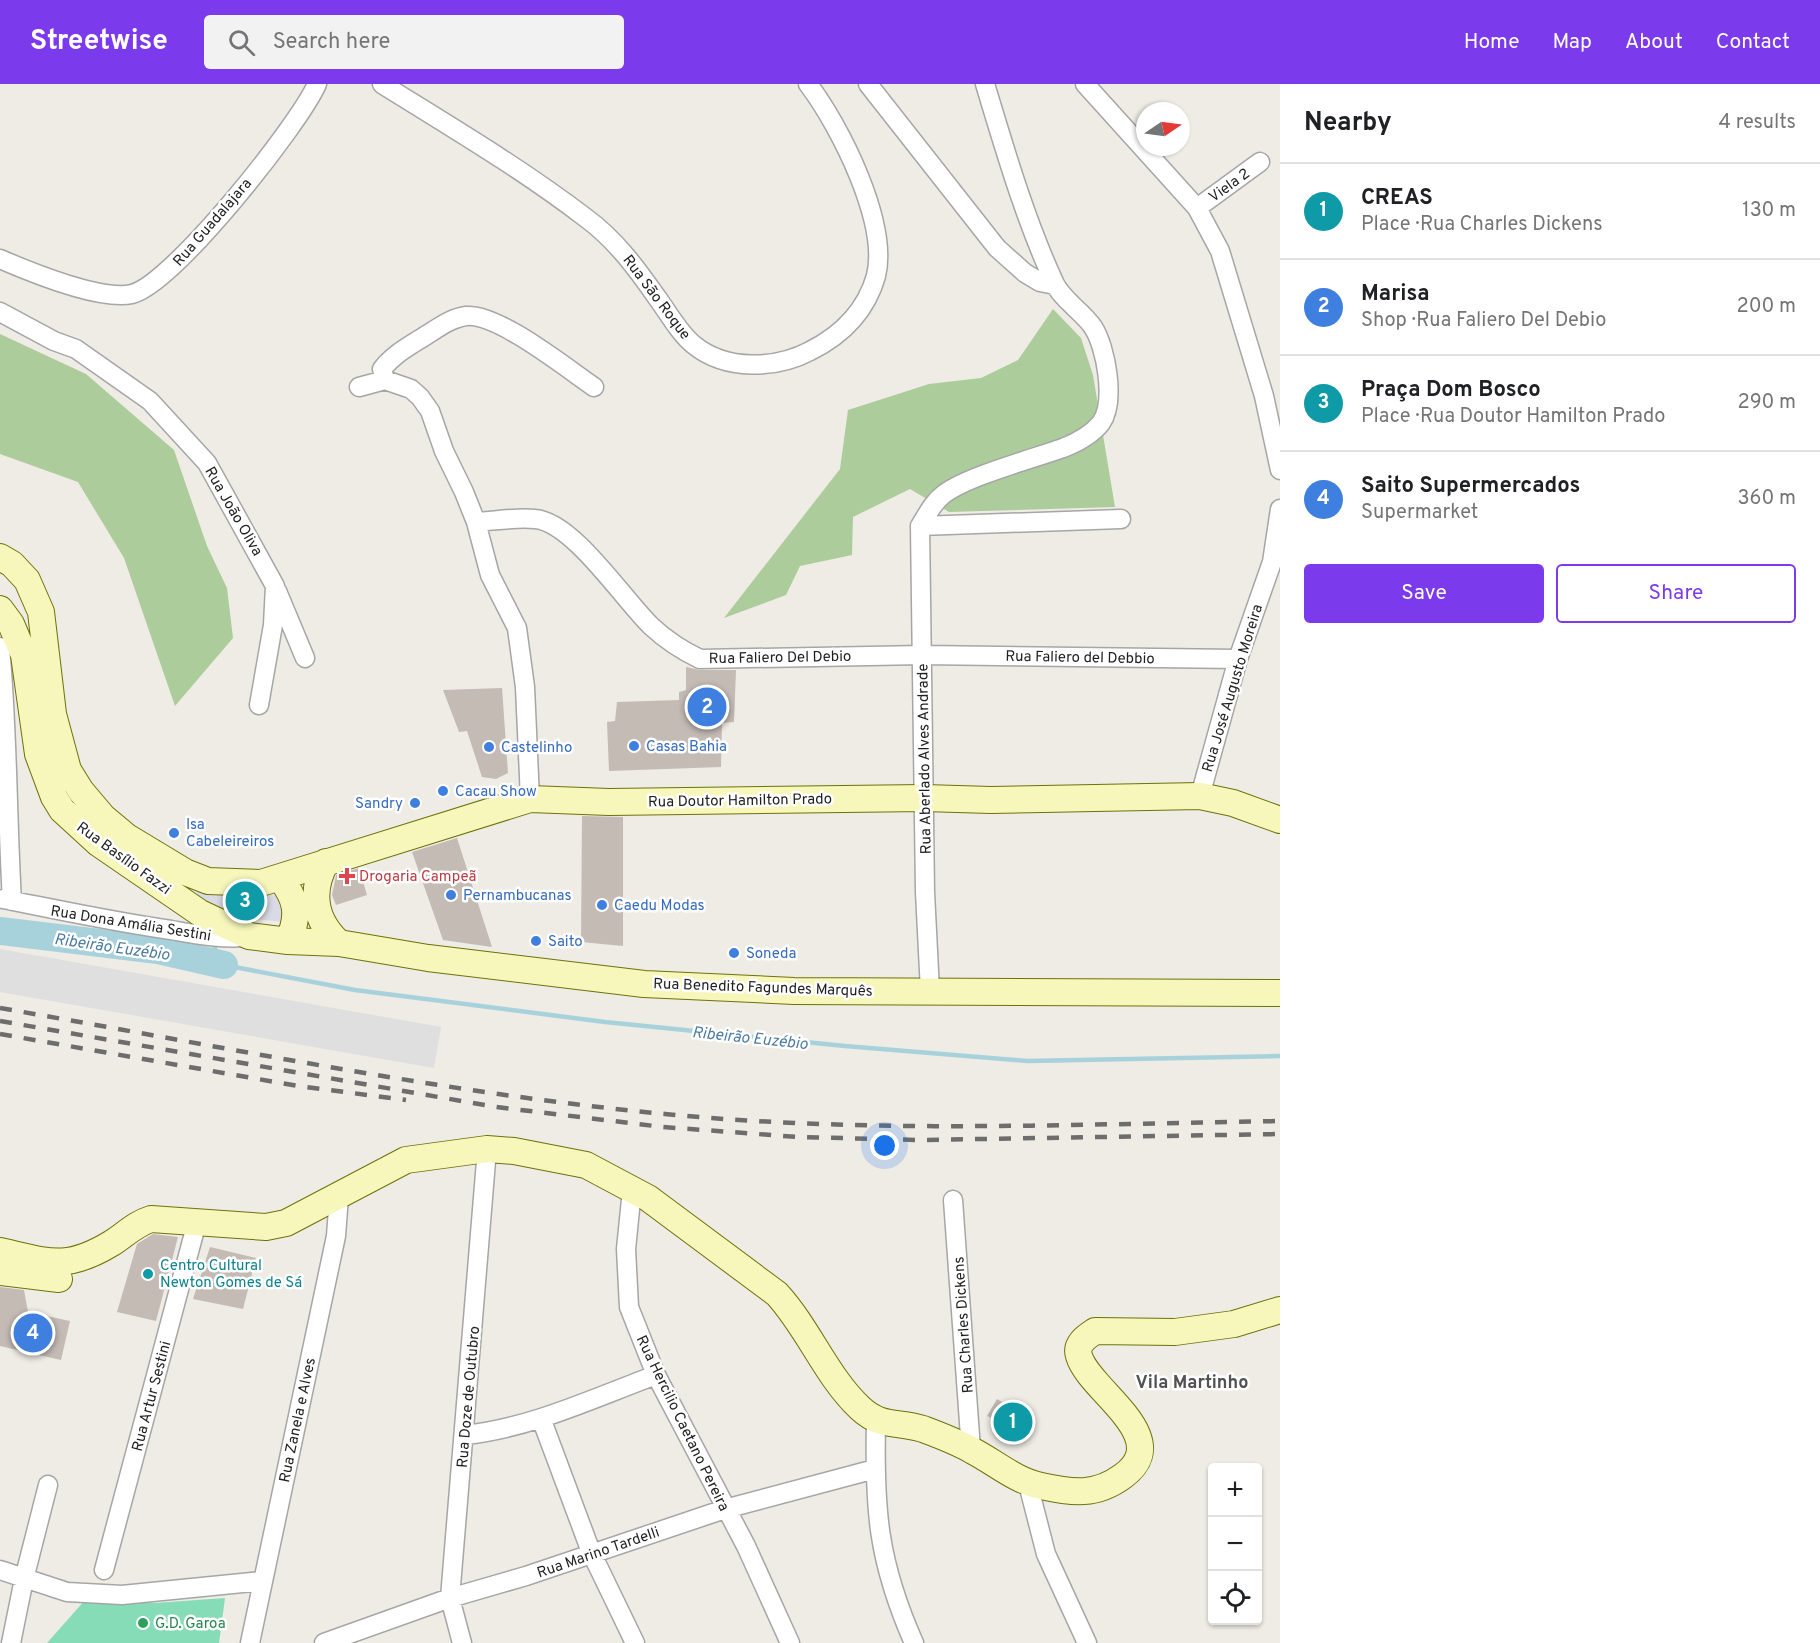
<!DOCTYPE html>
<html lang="en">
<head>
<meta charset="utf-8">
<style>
  body { margin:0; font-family:Overpass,sans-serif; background:#f2f2f2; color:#202124 }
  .controls { position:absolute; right:18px; bottom:18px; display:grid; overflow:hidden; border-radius:6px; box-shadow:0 2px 4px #0004 }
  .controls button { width:54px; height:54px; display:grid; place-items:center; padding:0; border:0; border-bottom:2px solid #e0e0e0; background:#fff; color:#202124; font:30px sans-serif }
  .compass { position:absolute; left:1136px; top:18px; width:54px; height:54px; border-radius:50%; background:#fff; box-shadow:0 2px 4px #0004; rotate:77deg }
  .you { position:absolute; left:885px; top:1062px; width:21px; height:21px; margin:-15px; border:4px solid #fff; border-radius:50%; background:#1a73e8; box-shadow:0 0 0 9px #1a73e833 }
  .badge { display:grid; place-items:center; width:39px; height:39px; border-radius:50%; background:#7c3aed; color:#fff; font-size:20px; font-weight:700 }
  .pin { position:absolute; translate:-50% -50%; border:3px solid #fff; box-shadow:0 2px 6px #0006 }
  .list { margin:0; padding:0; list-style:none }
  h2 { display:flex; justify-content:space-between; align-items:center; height:78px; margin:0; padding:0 24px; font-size:26px }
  h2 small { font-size:20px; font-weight:400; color:#757577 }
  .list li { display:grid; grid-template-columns:39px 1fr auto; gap:18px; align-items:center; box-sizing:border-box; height:96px; padding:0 24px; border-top:2px solid #e0e0e0 }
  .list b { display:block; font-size:22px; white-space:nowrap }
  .list p { margin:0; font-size:20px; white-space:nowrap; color:#757577 }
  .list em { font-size:20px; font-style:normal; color:#757577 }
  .actions { display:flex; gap:12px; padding:18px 24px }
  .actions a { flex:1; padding:14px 0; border:2px solid #7c3aed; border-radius:6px; text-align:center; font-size:21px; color:#7c3aed }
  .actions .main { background:#7c3aed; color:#fff }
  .icon { flex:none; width:33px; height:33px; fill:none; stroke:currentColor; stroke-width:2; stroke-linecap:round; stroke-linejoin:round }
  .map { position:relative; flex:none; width:1280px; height:1559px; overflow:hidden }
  header { display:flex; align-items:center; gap:36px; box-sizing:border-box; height:84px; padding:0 30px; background:#7c3aed; color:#fff }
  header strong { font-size:28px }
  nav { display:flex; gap:33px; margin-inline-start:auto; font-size:21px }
  .search { width:420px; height:54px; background:#f2f2f2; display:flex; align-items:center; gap:15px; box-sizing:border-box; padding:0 21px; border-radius:6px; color:#757577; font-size:22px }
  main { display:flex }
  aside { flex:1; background:#fff }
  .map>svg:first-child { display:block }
</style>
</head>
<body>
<header>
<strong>Streetwise</strong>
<div class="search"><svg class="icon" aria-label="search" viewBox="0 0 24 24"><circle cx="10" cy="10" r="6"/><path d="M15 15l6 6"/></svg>Search here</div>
<nav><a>Home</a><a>Map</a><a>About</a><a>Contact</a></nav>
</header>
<main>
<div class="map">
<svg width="1280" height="1559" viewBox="0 0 1280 1559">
  <rect width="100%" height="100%" fill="#efebe5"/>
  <path fill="#accd9b" d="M 1053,225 L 1081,254 L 1093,291 L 1115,423 L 949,428 L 910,405 L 853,433 L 852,471 L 800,482 L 786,511 L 724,534 L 840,385 L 848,326 L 929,300 L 981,294 L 1018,276 Z
    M 0,250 L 86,290 L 174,366 L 207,462 L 227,504 L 233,554 L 175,622 L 124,474 L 78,398 L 0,370 Z"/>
  <path fill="#86dcb7" d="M 225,1514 L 219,1559 L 47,1559 L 86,1515 L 155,1519 Z"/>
  <path fill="#dfdfdf" d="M 0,865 L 441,943 L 434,984 L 0,908 Z"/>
  <path fill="#d9dae5" d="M 204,801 L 287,813 L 283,838 L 230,832 L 204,822 L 196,807 Z"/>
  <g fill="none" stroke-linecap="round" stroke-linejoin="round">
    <path stroke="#a7d2db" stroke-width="4.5" d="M 213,861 L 224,881 L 355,906 L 605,938 L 845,962 L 1027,977 L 1280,972"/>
    <path stroke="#a7d2db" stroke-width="28" d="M 0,847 L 158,866 L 224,881"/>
  </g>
  <path fill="#c4bbb5" d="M 686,583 L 700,586 L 736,586 L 734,638 L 722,639 L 721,683 L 609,687 L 607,638 L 615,637 L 617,618 L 679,616 L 679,608 L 686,606 Z
    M 502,604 L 508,689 L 496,695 L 482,693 L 467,647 L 459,648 L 443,606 Z
    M 582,732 L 623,733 L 623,862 L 581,858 Z
    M 457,754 L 492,863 L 443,856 L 412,768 Z
    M 359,784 L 367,811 L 336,821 L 332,811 L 336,791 Z
    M 153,1150 L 178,1153 L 156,1237 L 117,1228 L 137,1160 Z
    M 210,1163 L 256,1174 L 243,1225 L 193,1215 Z
    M 0,1203 L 24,1206 L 28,1228 L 70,1237 L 61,1276 L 0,1262 Z
    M 997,1315 L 1026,1332 L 1024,1348 L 987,1332 Z"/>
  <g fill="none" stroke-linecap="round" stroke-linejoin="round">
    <defs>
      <path id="minor" d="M 382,0 C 451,43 522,85 586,134 C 616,156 637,185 658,215 C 669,230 680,250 694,261 C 726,287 776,285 810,267 C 842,251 866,227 876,192 C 889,139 840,42 808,0
        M 868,0 L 997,164 L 1025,189 L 1040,198 L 1055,201
        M 1085,0 L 1197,124 L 1220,167 L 1264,312 L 1280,386
        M 1197,124 L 1260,78
        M 0,175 C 30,188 101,217 132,210 C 173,200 299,41 317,0
        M 0,228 L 54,257 L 76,265 L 150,317 L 207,379 L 275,502 L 273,541 L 259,621
        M 385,296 L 382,285 C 394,270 409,262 425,252 C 438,244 451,234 466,232 C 498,229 566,284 594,303
        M 359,303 L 385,296 L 411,305 L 420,313 L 430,327 L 444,367 L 464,408 L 476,438 L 490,491 L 517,544 L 525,603 L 530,715
        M 476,438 C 495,437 516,433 535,435 C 573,438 623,515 651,542 C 666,556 681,566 700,575 L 923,571 L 1238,575
        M 920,442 C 927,431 933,418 944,410 C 968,392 1032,375 1063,364 C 1076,359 1092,350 1101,339 C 1116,318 1106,263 1093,243 C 1082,227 1061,215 1054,198 C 1025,135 1005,66 985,0
        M 920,442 L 925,808 L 930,907
        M 920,442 L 1121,435
        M 277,507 L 305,574
        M 0,563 C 8,648 7,732 12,817
        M 1200,712 L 1238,575 L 1272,478 L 1280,425
        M 3,815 C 59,826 114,838 171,846 C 195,850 220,855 245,853
        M 632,1106 L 626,1165 L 629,1223 L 656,1291 L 746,1462 L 790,1559
        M 953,1116 L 971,1366
        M 541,1334 L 591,1468 L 635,1559
        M 876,1338 C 874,1426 878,1478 914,1559
        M 465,1351 C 531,1344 594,1314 656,1291
        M 1028,1400 L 1046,1470 L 1087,1559
        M 0,1486 L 67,1508 L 122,1511 L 262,1497
        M 104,1486 L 197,1138
        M 11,1559 L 24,1495 L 48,1401
        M 250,1559 L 336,1152 L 339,1112
        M 324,1559 L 450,1514 L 526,1492 L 725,1425 L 875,1385
        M 462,1559 L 450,1514 L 487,1065"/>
      <path id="secondary" d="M 0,473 L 12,480 L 27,496 L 41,528 L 53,630 L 68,686 L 81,707 L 103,733 L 127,753 L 185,788 L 208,797 L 261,799 L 530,715 L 609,718 L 924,714 L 991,716 L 1200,712 L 1233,719 L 1280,736
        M 0,525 L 11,540 L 24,571 L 38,670 L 54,713 L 62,726 L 98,759 L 200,829 L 249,852 L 288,857 L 339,859 L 428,874 L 644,900 L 794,907 L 1280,909
        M 326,778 C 310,807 314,836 339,859
        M 280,794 C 297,815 300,832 288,857
        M 0,1167 C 49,1178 66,1187 112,1159 C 126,1150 135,1140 151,1135 L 266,1143 L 286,1139 L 406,1076 L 487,1065 L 514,1067 L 586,1081 L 648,1114 L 777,1210 C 809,1245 826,1292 860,1324 C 881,1344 898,1337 923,1345 C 939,1351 958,1358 973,1367 C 996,1379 1016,1397 1041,1402 C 1073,1409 1096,1412 1123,1392 C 1176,1353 1089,1307 1079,1272 C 1075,1260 1086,1253 1095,1247 L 1175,1248 L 1234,1240 L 1280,1226
        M 0,1188 L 59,1195"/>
    </defs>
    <use href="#minor" stroke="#a6a6a6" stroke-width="21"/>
    <use href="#secondary" stroke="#6c7309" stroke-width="28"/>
    <use href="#minor" stroke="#fff" stroke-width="18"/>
    <use href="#secondary" stroke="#f7f7bb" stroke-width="26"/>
    <path stroke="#6d6d6d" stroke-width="4.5" stroke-dasharray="12 12" stroke-linecap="butt" d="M 0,924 C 221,962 442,1009 665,1030 C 870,1050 1075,1040 1280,1037
      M 0,937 L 496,1023 L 663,1043 L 798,1053 L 920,1056 L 1280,1050
      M 0,950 L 298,1002 L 406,1016"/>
  </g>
  <g fill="#3f7fe0" stroke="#fff" stroke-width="2">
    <circle cx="634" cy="662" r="6"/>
    <circle cx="489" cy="663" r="6"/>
    <circle cx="443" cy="707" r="6"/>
    <circle cx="415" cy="719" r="6"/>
    <circle cx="174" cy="749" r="6"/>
    <circle cx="451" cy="811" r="6"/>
    <circle cx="602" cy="821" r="6"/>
    <circle cx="536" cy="857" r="6"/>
    <circle cx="734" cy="869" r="6"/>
  </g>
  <path fill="#e0444e" stroke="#fff" stroke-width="2" d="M344 783h6v6h6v6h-6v6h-6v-6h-6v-6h6z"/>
  <circle fill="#0f9aa8" stroke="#fff" stroke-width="2" cx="148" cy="1190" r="6"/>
  <circle fill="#2e9e5b" stroke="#fff" stroke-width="2" cx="143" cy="1539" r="6"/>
  <g text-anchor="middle" stroke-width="5" stroke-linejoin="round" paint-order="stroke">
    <g font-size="15" fill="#1f1f1f" stroke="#fff">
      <text transform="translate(1229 101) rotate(-36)" y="5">Viela 2</text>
      <text transform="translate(212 138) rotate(-49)" y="5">Rua Guadalajara</text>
      <text transform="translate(657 213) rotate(53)" y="5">Rua São Roque</text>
      <text transform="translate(234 427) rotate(60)" y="5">Rua João Oliva</text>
      <text transform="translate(780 573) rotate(-1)" y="5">Rua Faliero Del Debio</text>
      <text transform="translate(1080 573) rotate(1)" y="5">Rua Faliero del Debbio</text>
      <text transform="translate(1232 604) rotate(-73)" y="5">Rua José Augusto Moreira</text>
      <text transform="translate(924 675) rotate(-91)" y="5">Rua Aberlado Alves Andrade</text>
      <text transform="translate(740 716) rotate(-1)" y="5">Rua Doutor Hamilton Prado</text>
      <text transform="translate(124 774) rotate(36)" y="5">Rua Basílio Fazzi</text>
      <text transform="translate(131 839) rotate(9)" y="5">Rua Dona Amália Sestini</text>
      <text transform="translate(763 903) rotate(2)" y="5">Rua Benedito Fagundes Marquês</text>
      <text transform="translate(963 1241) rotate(-94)" y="5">Rua Charles Dickens</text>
      <text transform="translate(151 1312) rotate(-75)" y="5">Rua Artur Sestini</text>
      <text transform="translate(468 1313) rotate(-85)" y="5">Rua Doze de Outubro</text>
      <text transform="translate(297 1336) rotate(-78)" y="5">Rua Zanela e Alves</text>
      <text transform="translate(683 1339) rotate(64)" y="5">Rua Hercilio Caetano Pereira</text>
      <text transform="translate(598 1468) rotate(-19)" y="5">Rua Marino Tardelli</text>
    </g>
    <g font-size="15" fill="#366cbe" stroke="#fff" text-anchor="start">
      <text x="646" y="667">Casas Bahia</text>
      <text x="501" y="668">Castelinho</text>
      <text x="455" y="712">Cacau Show</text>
      <text x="403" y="724" text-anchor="end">Sandry</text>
      <text x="186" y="745">Isa<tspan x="186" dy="17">Cabeleireiros</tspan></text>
      <text x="463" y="816">Pernambucanas</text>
      <text x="614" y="826">Caedu Modas</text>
      <text x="548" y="862">Saito</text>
      <text x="746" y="874">Soneda</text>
    </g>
    <g font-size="15" fill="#be3a42" stroke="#fff" text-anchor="start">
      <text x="359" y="797">Drogaria Campeã</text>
    </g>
    <g font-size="15" fill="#0d838f" stroke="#fff" text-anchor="start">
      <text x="160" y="1186">Centro Cultural<tspan x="160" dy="17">Newton Gomes de Sá</tspan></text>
    </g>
    <g font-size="15" fill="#27864d" stroke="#fff" text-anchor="start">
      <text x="155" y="1544">G.D. Garoa</text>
    </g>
    <g font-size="16" font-style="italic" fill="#4b7ba3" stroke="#fff">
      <text transform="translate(112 862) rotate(8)" y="6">Ribeirão Euzébio</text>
      <text transform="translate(750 953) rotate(6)" y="6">Ribeirão Euzébio</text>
    </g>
    <g font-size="18" font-weight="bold" fill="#525252" stroke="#fff">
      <text x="1192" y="1304">Vila Martinho</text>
    </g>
  </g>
</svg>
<div class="controls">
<button>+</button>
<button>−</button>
<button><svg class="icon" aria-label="locate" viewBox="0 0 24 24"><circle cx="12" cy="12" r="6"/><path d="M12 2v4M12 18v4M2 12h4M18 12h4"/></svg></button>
</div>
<svg class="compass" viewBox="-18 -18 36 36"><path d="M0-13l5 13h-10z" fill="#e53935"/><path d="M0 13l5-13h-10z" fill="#757577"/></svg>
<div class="you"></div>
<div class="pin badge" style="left:1013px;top:1338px;background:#0f9aa8">1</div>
<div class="pin badge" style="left:707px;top:623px;background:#3f7fe0">2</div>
<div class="pin badge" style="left:245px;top:817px;background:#0f9aa8">3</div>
<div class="pin badge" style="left:33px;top:1249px;background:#3f7fe0">4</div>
</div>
<aside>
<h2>Nearby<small>4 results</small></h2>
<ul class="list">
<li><span class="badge" style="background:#0f9aa8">1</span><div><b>CREAS</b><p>Place · Rua Charles Dickens</p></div><em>130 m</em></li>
<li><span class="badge" style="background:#3f7fe0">2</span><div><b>Marisa</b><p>Shop · Rua Faliero Del Debio</p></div><em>200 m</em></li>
<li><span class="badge" style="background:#0f9aa8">3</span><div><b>Praça Dom Bosco</b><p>Place · Rua Doutor Hamilton Prado</p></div><em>290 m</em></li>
<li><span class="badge" style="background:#3f7fe0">4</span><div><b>Saito Supermercados</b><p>Supermarket</p></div><em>360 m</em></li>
</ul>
<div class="actions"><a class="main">Save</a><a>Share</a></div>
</aside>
</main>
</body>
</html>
